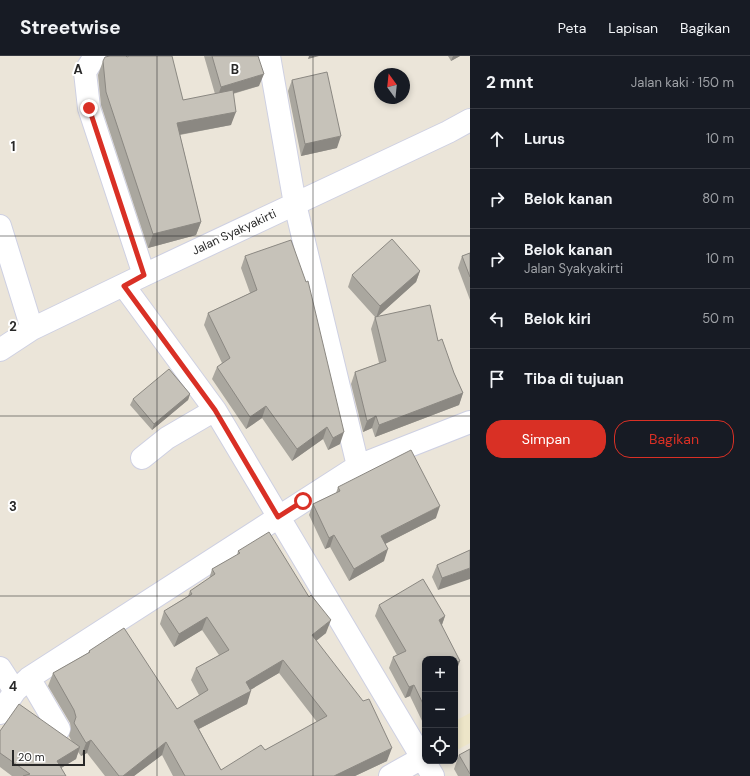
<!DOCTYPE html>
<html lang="id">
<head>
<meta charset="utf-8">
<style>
  body { margin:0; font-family:"DM Sans",sans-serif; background:#242831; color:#f1f3f6 }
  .controls { position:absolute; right:12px; bottom:12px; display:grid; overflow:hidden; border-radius:8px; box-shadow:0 2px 6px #0003 }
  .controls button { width:36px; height:36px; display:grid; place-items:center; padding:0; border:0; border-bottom:1px solid #363941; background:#171b24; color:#f1f3f6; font:20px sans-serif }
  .compass { position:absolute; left:374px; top:12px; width:36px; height:36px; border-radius:50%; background:#171b24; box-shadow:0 2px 6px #0003; rotate:345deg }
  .scale { position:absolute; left:12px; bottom:10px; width:73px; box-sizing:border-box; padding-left:4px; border:2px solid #282828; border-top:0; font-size:11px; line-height:14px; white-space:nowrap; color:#282828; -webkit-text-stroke:3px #fff; paint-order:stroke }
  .stop { position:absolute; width:12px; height:12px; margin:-9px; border:3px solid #d93025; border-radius:50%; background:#fff }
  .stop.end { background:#d93025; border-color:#fff; box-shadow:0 1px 4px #0008 }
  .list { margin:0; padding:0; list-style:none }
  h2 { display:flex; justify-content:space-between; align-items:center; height:52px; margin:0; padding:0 16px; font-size:17px }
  h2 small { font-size:13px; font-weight:400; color:#9ea1a6 }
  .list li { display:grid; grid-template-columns:26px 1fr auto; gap:12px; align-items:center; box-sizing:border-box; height:60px; padding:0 16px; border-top:1px solid #363941 }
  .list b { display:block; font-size:15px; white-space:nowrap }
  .list p { margin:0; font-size:13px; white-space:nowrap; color:#9ea1a6 }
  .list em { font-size:13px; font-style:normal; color:#9ea1a6 }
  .actions { display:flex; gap:8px; padding:12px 16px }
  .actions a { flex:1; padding:9px 0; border:1px solid #d93025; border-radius:16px; text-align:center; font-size:14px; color:#d93025 }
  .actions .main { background:#d93025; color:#fff }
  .icon { flex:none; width:22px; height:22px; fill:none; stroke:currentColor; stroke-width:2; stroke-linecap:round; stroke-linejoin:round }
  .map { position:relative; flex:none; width:470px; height:720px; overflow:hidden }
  header { display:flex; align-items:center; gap:24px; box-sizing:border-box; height:56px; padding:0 20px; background:#171b24; border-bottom:1px solid #363941 }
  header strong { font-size:19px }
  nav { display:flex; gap:22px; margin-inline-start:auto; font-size:14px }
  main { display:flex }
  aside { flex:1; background:#171b24 }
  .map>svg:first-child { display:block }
</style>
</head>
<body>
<header>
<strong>Streetwise</strong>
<nav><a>Peta</a><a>Lapisan</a><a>Bagikan</a></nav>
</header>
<main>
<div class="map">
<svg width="470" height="720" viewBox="0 0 470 720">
  <rect width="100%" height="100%" fill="#ebe5d9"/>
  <path fill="#ede5c8" d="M 470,657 L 470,687 L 455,695 L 455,665 Z"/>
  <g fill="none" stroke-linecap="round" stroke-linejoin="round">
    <defs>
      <path id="street" d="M 95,0 L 85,16 L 89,52 L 144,219
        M 269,0 L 295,148 L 358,410
        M 0,170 L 32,273
        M 124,230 L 215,354 L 433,720
        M 0,294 L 32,273 L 144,219 L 448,76 L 470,64
        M 142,402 L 167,382 L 215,354
        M 0,612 L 15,635
        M 29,622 L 59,673
        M 0,657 L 15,635 L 29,622 L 358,410 L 470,366
        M 390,720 L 422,702"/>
    </defs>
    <use href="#street" stroke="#ced0e2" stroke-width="24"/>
    <use href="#street" stroke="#fff" stroke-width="22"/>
  </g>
  <path fill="#aaa79f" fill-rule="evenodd" d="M 204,0 L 258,0 L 259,30 L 233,38 L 231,69 L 180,79 L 201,166 L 196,179 L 148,192 L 101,49 L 98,19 L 103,5 L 183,44 L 215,38 Z
    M 448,0 L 460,0 L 451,5 Z
    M 292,24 L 337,92 L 301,100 L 288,35 Z
    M 470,197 L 470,244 L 458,212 L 462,200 Z
    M 245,200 L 340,388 L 328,394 L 323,383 L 292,405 L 262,362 L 246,373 L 212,323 L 217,311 L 222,307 L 204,269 L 208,257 L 250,237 L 241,212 Z
    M 420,215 L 416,226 L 377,261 L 438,285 L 454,317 L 463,337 L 459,349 L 375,381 L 372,372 L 363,376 L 351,328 L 355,316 L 379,307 L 371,273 L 375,261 L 348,231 L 352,219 Z
    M 190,338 L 188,344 L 152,374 L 130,349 L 133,343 Z
    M 338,431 L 436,462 L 385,488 L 384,505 L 349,525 L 330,491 L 325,493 L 309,459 L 313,448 L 336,437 Z
    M 470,494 L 438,534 L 432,521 L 437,509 Z
    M 238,495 L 326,577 L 316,585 L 387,705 L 355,720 L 173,720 L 162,699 L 134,720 L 105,720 L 87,697 L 81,700 L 78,696 L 76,703 L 61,712 L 66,720 L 12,720 L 0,711 L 0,675 L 72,686 L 69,680 L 71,673 L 70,667 L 48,630 L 53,617 L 88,597 L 89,595 L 177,653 L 199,639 L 191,624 L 196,612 L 219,599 L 202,574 L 174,591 L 160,568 L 164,555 L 188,540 L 190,535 L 209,523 L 212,513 L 237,499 ZM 279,617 L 317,666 L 265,694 L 221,714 L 199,673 L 247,648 L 250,633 Z
    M 379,549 L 445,560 L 442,569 L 456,616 L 425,603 L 425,668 L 424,669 L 410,640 L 405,642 L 389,612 L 393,601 L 397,599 L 375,560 Z
    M 470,693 L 470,720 L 458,720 L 454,713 L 459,699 Z"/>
  <path fill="#8b8882" d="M 309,0 L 319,0 L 308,3 Z
    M 453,0 L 460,0 L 451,5 Z
    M 264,18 L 259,30 L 217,42 L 221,31 Z
    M 236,56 L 231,69 L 172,80 L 177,67 Z
    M 341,80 L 337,92 L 301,100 L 305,88 Z
    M 201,166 L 196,179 L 148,192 L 153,178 Z
    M 420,215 L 416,226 L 376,262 L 380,250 Z
    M 463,337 L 459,349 L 375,381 L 379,369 Z
    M 190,338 L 188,344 L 152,374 L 154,368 Z
    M 266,350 L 262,362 L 246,373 L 250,361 Z
    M 376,360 L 372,372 L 363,376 L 367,365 Z
    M 327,371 L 323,383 L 292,405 L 297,393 Z
    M 344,376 L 340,388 L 328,394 L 333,382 Z
    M 440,450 L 436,462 L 377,492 L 381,480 Z
    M 334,479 L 330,491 L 325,493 L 329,482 Z
    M 388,493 L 384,505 L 349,525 L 354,513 Z
    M 470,512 L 470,523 L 438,534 L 442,522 Z
    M 445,560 L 441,571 L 439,564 Z
    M 207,561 L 202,574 L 174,591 L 179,578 Z
    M 331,564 L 326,577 L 307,592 L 312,579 Z
    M 283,604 L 279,617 L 242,639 L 246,626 Z
    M 460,605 L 456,616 L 455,616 L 455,607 Z
    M 414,629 L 410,640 L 405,642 L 409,631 Z
    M 251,635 L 247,648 L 189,678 L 194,665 Z
    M 91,684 L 87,697 L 81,700 L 86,687 Z
    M 166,686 L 162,699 L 134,720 L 123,720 Z
    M 80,691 L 76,703 L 53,717 L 57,705 Z
    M 392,692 L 387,705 L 355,720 L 334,720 Z"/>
  <path fill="#c6c2b9" stroke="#8b8882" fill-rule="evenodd" d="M 110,0 L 126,0 L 127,1 L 129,0 L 172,0 L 183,44 L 233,34 L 236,56 L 177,67 L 201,166 L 153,178 L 106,36 L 103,5 L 105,1 Z
    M 212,0 L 258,0 L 264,18 L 221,31 Z
    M 327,16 L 341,80 L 305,88 L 292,24 Z
    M 392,183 L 420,215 L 380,250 L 352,219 Z
    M 291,184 L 306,226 L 308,225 L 344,376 L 333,382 L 327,371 L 297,393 L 266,350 L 250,361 L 217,311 L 230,302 L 208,257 L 257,234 L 245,200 Z
    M 470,197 L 470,221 L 462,200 Z
    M 430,249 L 438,285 L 442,283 L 454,317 L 463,337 L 379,369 L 376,360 L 367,365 L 355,316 L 386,305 L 375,261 Z
    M 169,313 L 190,338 L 154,368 L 133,343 Z
    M 411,394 L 440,450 L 381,480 L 388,493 L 354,513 L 334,479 L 329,482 L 313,448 L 340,435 L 338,431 Z
    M 269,476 L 309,541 L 311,539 L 331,564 L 312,579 L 363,645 L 369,643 L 392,692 L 334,720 L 185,720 L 166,686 L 123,720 L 119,720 L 91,684 L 86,687 L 74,667 L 76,661 L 74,654 L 53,617 L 90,596 L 89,595 L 124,572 L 177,653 L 208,634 L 196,612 L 229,594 L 207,561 L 179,578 L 164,555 L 192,538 L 190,535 L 215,518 L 212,513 L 240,497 L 238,495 ZM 283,604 L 327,660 L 265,694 L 261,689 L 221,714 L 194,665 L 251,635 L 246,626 Z
    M 470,494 L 470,512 L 442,522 L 437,509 Z
    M 423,523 L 445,560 L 439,564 L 460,605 L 455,607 L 455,603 L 425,603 L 425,652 L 414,629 L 409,631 L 393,601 L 406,595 L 379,549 Z
    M 19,648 L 80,691 L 57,705 L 66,720 L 23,720 L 30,718 L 0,697 L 0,675 Z
    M 470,693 L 470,718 L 459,699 Z"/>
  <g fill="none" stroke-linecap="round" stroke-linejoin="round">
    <path stroke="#d93025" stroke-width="5" d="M 89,52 L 144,219 L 124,230 L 215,354 L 278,461 L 303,445"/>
  </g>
  <path fill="none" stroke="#282828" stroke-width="1" stroke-opacity="0.55" d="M 157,0 L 157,720M 313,0 L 313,720M 0,180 L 470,180M 0,360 L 470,360M 0,540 L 470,540"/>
  <g text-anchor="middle" stroke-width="4" stroke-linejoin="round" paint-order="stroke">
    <g font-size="12" fill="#282828" stroke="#fff">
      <text transform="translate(234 176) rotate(-25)" y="4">Jalan Syakyakirti</text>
    </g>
  </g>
  <g font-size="13" text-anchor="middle" font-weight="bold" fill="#282828" stroke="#fff" stroke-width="4" stroke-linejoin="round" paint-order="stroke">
    <text x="78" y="18">A</text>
    <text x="235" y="18">B</text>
    <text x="13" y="95">1</text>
    <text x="13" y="275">2</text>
    <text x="13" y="455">3</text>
    <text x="13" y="635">4</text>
  </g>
</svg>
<div class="controls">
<button>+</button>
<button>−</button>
<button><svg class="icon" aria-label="locate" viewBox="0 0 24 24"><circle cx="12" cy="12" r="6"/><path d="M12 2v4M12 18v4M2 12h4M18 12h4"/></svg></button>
</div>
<svg class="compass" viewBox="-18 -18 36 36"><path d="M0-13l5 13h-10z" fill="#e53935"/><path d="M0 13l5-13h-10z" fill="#9ea1a6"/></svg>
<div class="scale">20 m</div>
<div class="stop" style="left:303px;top:445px"></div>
<div class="stop end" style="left:89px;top:52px"></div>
</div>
<aside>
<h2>2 mnt<small>Jalan kaki · 150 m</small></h2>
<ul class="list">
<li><svg class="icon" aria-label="ahead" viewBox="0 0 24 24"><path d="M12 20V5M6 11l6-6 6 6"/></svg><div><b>Lurus</b></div><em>10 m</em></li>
<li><svg class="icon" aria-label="right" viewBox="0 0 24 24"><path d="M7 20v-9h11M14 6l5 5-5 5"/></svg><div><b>Belok kanan</b></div><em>80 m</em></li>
<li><svg class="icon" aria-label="right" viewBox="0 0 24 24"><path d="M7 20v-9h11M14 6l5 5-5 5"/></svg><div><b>Belok kanan</b><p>Jalan Syakyakirti</p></div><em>10 m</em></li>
<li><svg class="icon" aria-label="left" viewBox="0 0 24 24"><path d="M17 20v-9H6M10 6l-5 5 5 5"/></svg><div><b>Belok kiri</b></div><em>50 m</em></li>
<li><svg class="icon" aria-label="arrive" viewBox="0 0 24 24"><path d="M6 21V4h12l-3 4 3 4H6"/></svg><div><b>Tiba di tujuan</b></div></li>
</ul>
<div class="actions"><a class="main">Simpan</a><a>Bagikan</a></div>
</aside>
</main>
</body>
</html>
